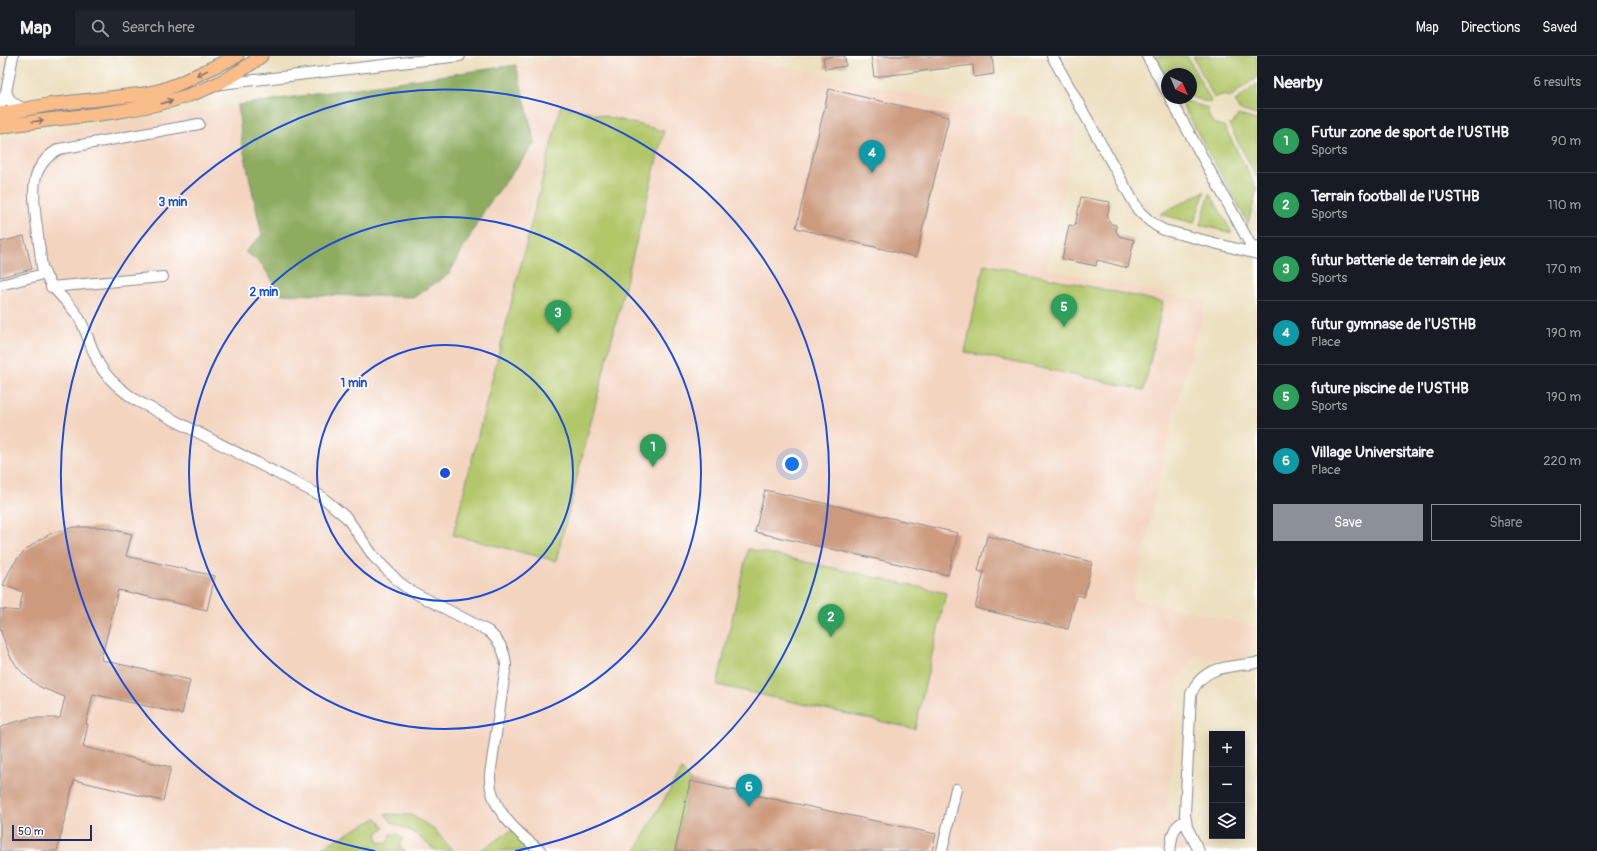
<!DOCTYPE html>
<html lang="en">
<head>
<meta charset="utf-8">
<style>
  body { margin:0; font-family:Pangolin,sans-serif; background:#20242c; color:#f1f3f6 }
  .controls { position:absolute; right:12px; bottom:12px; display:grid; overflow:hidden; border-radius:0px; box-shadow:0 2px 10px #0003 }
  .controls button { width:36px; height:36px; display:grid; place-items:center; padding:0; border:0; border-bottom:1px solid #363941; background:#171b24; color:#f1f3f6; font:20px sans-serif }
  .compass { position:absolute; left:1161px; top:12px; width:36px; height:36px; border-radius:50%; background:#171b24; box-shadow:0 2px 10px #0003; rotate:136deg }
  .scale { position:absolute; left:12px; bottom:10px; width:80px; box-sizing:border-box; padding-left:4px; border:2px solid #1b2f5e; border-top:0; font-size:11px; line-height:14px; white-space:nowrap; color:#1b2f5e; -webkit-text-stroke:3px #fff; paint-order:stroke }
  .you { position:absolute; left:792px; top:408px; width:14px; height:14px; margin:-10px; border:3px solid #fff; border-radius:50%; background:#1a73e8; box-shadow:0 0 0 6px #1a73e833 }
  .badge { display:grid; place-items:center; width:26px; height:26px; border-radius:50%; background:#8c9099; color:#fff; font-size:13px; font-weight:700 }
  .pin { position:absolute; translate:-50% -33px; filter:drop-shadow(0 1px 2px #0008) }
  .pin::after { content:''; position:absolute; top:21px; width:14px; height:12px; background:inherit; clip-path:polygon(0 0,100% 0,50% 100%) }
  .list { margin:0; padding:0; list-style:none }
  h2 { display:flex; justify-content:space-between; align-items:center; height:52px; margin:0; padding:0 16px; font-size:17px }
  h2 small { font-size:13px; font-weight:400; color:#9ea1a6 }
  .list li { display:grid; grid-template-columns:26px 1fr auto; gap:12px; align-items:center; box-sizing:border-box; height:64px; padding:0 16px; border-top:1px solid #363941 }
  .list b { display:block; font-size:15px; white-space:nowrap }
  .list p { margin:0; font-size:13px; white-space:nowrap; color:#9ea1a6 }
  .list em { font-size:13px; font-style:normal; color:#9ea1a6 }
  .actions { display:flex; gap:8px; padding:12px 16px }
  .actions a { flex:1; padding:9px 0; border:1px solid #8c9099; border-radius:0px; text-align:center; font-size:14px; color:#8c9099 }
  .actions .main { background:#8c9099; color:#fff }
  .icon { flex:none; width:22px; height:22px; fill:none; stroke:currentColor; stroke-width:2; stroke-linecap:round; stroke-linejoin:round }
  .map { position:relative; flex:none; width:1257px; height:795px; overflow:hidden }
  header { display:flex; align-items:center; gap:24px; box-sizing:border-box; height:56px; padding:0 20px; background:#171b24; border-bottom:1px solid #363941 }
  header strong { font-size:19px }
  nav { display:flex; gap:22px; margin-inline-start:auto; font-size:14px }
  .search { width:280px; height:36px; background:#20242c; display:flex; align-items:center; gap:10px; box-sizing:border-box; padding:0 14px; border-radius:0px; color:#9ea1a6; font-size:15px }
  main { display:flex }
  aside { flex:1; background:#171b24 }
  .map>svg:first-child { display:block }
</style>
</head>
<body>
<header>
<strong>Map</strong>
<div class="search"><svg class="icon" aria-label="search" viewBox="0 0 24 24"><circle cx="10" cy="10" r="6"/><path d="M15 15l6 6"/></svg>Search here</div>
<nav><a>Map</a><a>Directions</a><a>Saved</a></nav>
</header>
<main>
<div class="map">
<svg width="1257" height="795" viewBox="0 0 1257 795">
  <rect width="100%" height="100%" fill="#fff"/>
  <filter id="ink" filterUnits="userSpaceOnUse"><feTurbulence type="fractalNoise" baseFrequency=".025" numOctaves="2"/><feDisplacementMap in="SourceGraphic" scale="8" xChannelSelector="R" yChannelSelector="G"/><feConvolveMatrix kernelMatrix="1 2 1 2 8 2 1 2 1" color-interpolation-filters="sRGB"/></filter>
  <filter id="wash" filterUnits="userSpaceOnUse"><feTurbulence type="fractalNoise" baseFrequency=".012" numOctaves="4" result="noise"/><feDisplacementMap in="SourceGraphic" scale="16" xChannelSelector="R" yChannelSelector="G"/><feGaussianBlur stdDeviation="0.9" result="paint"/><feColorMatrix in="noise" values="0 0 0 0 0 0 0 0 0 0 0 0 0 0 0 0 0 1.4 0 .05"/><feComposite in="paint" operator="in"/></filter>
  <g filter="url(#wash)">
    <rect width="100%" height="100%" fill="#ede0c0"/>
    <path fill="#f3d4bf" d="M 581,0 L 734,0 L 1077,72 L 1047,213 L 1206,246 L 1175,355 L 1133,543 L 1257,571 L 1248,602 L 1194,602 L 1179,623 L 1175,650 L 1176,682 L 1167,750 L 1190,795 L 0,795 L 0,84 Z"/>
    <path fill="#b2c76b" stroke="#667b64" d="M 1155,0 L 1187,0 L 1211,45 L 1210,47 L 1191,41 L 1191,18 L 1167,18 L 1167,22 Z
      M 1193,0 L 1257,0 L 1257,21 L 1230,41 L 1222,39 L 1214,42 Z
      M 1257,28 L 1257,59 L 1239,54 L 1235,45 Z
      M 1179,43 L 1208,52 C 1207,62 1213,69 1224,70 L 1257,133 L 1248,167 Z
      M 561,49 L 664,75 L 556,505 L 453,479 Z
      M 1238,59 L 1257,64 L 1257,122 L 1229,69 L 1233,67 Z
      M 1205,135 L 1194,167 L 1160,158 Z
      M 1210,137 L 1232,177 L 1200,169 Z
      M 984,208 L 1163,246 L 1144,334 L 965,296 Z
      M 748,493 L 946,537 L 915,673 L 717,629 Z
      M 682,714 L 690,725 L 675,795 L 636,795 L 653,762 Z
      M 385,758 L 411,759 L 434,773 L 453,795 L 436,795 L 413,776 L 393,767 Z
      M 376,762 L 381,767 L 384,773 L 377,777 L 377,781 L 379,786 L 386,787 L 390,783 L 390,778 L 397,778 L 403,782 L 400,789 L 402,793 L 406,795 L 315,795 Z
      M 512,774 L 533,795 L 480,795 Z"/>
    <path fill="#8dac5f" stroke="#546e5e" d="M 516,9 L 535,87 L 485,153 L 449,218 L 414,241 L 281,238 L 261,207 L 245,196 L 262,179 L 242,88 L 238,49 Z"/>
    <g id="blocks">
      <path fill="#cc9a7d" d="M 834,0 L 845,0 L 846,10 L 825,13 L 823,2 Z
        M 871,0 L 992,0 L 994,18 L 974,21 L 973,9 L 874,21 Z
        M 829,33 L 949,61 L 916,201 L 796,172 Z
        M 1081,141 L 1110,146 L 1107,161 L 1111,168 L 1116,169 L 1116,175 L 1119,180 L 1134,184 L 1128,212 L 1097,204 L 1096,210 L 1062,203 L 1069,169 L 1075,170 Z
        M 24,180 L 32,213 L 0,221 L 0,186 Z
        M 765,434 L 958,477 L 948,519 L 755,476 Z
        M 74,471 L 102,471 L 132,478 L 126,500 L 215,520 L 207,554 L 118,534 L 101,604 L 190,624 L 182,658 L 93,638 L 86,668 L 88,668 L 83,691 L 171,711 L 163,745 L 74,724 L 57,795 L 0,795 L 0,672 L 8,668 L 30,662 L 60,662 L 65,641 L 40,631 L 28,622 L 18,612 L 10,600 L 0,573 L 0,553 L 19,555 L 23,536 L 3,529 L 9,516 L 17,503 L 27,493 L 39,484 L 52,477 Z
        M 987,480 L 1092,506 L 1084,541 L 1076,539 L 1068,573 L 975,552 L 984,516 L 978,515 Z
        M 690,725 L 936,778 L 932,795 L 675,795 Z"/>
    </g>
  </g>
  <g filter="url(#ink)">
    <use href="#blocks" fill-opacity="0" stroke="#84888f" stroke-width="1"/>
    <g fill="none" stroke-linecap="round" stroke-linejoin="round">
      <defs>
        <path id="minor" d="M 1052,0 L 1138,154 C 1146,162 1153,169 1164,174 L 1257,198
          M 1147,0 L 1167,36
          M 221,28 L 460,0
          M 6,36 L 13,0
          M 1170,42 L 1255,197 L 1257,190
          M 0,51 L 6,36 L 11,46 L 25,53
          M 199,68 L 59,93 C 29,111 33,134 36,164 C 38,180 40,195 42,211 C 50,234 66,242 78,260 C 87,275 91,293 99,308 C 108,324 123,335 137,345 L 321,440 L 347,462 L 374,501 L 399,526 L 411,535 L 488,575 C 499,584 505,595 506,609 L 490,719 C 488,751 517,777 541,795
          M 0,229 L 44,218
          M 51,231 L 163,221
          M 942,795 L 956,733
          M 1170,795 C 1172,782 1172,770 1185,765
          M 1199,795 L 1187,771 L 1185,758 L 1191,638 C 1203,609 1230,611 1257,607"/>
        <path id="major" d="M 0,58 L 47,49 L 144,38 L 162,34 L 178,28 L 237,0
          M 0,71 C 89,55 187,61 261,0"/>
      </defs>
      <use href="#minor" stroke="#84888f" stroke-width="12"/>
      <use href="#major" stroke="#84888f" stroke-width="15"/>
      <use href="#minor" stroke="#fff" stroke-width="10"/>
      <use href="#major" stroke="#f8bd89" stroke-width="13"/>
    </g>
    <defs><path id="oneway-shaft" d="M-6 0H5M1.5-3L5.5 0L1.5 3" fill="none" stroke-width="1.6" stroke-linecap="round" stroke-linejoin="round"/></defs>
    <g stroke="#7e6f71">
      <use href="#oneway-shaft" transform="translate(202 17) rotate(154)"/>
      <use href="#oneway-shaft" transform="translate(167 46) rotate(-16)"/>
      <use href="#oneway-shaft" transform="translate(38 65) rotate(-7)"/>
    </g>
  </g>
  <g fill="none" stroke="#1d4ed8" stroke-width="2">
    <circle cx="445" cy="417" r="128"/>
    <circle cx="445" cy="417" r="256"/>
    <path d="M375 795A384 384 0 1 1 515 795"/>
  </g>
  <circle cx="445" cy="417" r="6" fill="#1d4ed8" stroke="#fff" stroke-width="2"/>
  <g font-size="12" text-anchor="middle" font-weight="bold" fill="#1d4ed8" stroke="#fff" stroke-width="3.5" stroke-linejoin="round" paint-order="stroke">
    <text x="173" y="150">3 min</text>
    <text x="264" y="240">2 min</text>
    <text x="354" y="331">1 min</text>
  </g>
</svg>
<div class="controls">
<button>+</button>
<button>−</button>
<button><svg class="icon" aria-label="layers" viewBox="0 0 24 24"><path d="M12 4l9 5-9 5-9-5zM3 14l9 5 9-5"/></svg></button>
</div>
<svg class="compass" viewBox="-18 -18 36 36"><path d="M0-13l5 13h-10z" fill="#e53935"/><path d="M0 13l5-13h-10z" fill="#9ea1a6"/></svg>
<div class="scale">50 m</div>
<div class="you"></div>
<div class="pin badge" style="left:653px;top:411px;background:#2e9e5b">1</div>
<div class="pin badge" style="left:831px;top:581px;background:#2e9e5b">2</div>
<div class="pin badge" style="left:558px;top:277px;background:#2e9e5b">3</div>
<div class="pin badge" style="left:872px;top:117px;background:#0f9aa8">4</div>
<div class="pin badge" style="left:1064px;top:271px;background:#2e9e5b">5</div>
<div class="pin badge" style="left:749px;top:751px;background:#0f9aa8">6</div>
</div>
<aside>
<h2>Nearby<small>6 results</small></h2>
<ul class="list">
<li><span class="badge" style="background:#2e9e5b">1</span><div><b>Futur zone de sport de l'USTHB</b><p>Sports</p></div><em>90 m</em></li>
<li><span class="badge" style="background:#2e9e5b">2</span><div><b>Terrain football de l'USTHB</b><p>Sports</p></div><em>110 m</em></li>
<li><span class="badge" style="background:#2e9e5b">3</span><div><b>futur batterie de terrain de jeux</b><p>Sports</p></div><em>170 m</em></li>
<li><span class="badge" style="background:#0f9aa8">4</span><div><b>futur gymnase de l'USTHB</b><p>Place</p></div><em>190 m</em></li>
<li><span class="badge" style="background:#2e9e5b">5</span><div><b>future piscine de l'USTHB</b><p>Sports</p></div><em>190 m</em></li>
<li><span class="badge" style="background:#0f9aa8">6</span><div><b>Village Universitaire</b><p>Place</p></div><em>220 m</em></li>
</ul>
<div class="actions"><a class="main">Save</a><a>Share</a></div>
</aside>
</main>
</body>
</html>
